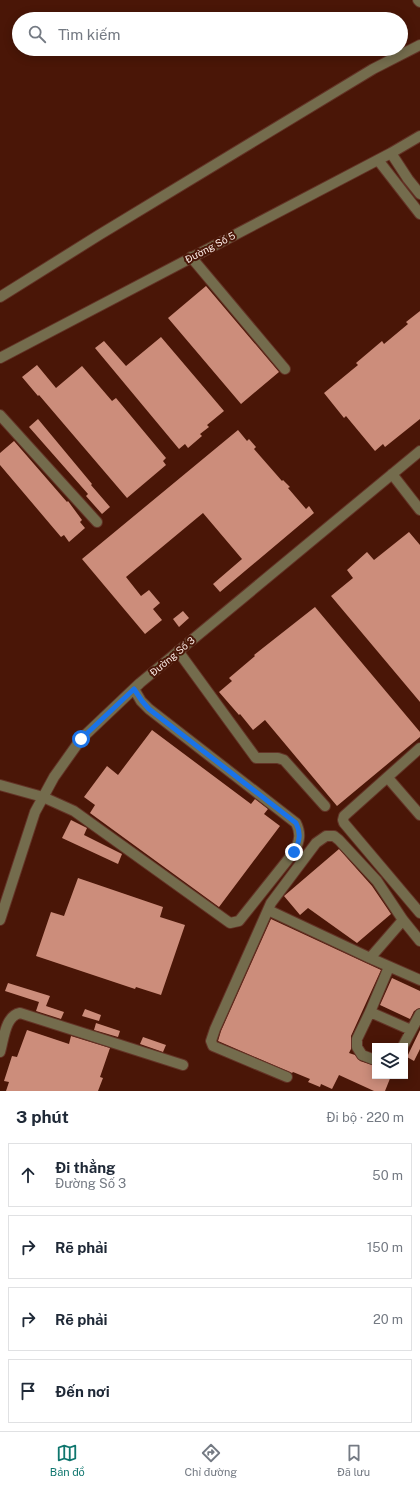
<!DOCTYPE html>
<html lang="vi">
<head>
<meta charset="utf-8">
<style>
  body { margin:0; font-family:"Public Sans",sans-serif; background:#f2f2f3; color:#1f2937 }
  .controls { position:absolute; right:12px; bottom:12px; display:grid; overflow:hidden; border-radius:0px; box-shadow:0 2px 10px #0003 }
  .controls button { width:36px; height:36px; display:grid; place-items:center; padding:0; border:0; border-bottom:1px solid #e0e1e3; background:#fff; color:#1f2937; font:20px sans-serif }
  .stop { position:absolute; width:12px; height:12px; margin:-9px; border:3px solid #1a73e8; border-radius:50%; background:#fff }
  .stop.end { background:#1a73e8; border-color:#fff; box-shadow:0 1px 4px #0008 }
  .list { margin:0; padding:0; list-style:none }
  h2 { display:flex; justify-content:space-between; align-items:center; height:52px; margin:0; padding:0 16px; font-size:17px }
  h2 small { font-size:13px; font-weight:400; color:#747a83 }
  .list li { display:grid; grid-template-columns:26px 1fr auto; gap:12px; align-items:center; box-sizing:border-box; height:64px; margin:0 8px 8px; padding:0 8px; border:1px solid #e0e1e3; border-radius:0px }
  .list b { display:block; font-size:15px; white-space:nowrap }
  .list p { margin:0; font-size:13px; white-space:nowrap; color:#747a83 }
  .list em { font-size:13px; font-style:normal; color:#747a83 }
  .icon { flex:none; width:22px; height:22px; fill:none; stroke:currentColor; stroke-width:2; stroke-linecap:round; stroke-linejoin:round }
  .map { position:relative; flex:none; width:420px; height:1091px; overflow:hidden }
  .search { position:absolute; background:#fff; box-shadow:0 2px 10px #0003; left:12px; right:12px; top:12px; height:44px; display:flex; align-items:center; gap:10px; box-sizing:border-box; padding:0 14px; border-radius:22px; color:#747a83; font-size:15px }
  .sheet { height:340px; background:#fff }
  nav { display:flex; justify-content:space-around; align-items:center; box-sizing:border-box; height:56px; border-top:1px solid #e0e1e3; background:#fff; font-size:11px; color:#747a83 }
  nav a { display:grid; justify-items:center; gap:2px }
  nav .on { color:#0f766e }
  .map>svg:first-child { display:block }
</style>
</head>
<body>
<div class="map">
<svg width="420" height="1091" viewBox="0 0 420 1091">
  <rect width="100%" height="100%" fill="#4a1607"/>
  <path fill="#cc8d7b" d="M 206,286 L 279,372 L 241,404 L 168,318 Z
    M 420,311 L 420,419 L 385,447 L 383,444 L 375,451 L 346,416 L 344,418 L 324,393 L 358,365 L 356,363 L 382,341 L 384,344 L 408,324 L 406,322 Z
    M 161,337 L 224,411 L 207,425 L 209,427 L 200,434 L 202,436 L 188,448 L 185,444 L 179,449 L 95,348 L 104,341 L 126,366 Z
    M 37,365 L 56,388 L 82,366 L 112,401 L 116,398 L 166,458 L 163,461 L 166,465 L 127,498 L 39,395 L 38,396 L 22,377 Z
    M 38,419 L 92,484 L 91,485 L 110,507 L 102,514 L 86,496 L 88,494 L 29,427 Z
    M 238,430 L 247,441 L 249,439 L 256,447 L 254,449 L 282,481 L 283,480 L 290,487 L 288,488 L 306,509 L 309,506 L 314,513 L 220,592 L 213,584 L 242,559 L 203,513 L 126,577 L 141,596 L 149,590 L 160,603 L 153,609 L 162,620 L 145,634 L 82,559 Z
    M 14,441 L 67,502 L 68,501 L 82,520 L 80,522 L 85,528 L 69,542 L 64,535 L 61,537 L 0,465 L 0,453 Z
    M 409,532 L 420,545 L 420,702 L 331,596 L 353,578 L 347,570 L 367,552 L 374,560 Z
    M 315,607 L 420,732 L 420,737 L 337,806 L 265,720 L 253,730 L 240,714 L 239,715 L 219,692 L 232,681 L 229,678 L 255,656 L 254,655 Z
    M 183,611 L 189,618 L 179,627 L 173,619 Z
    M 152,730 L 251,804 L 255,799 L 268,809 L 264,814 L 280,826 L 219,907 L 90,813 L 95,805 L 84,797 L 107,766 L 118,775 Z
    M 71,820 L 87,828 L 84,835 L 122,854 L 118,864 L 62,838 Z
    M 339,849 L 372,886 L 391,914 L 357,943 L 308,908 L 300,915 L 284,896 Z
    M 78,878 L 163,907 L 160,917 L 185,925 L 161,995 L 136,987 L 135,989 L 36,956 L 51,912 L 64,916 Z
    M 271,919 L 381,970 L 351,1036 L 351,1049 L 349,1053 L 355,1055 L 360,1061 L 375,1066 L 375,1076 L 391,1076 L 385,1091 L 374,1091 L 339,1075 L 332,1089 L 321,1084 L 320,1087 L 308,1082 L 310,1079 L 293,1072 L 292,1073 L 218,1041 L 221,1031 Z
    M 392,978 L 420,991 L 420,1008 L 414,1011 L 410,1019 L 380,1005 Z
    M 8,983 L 50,996 L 46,1006 L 64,1012 L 61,1019 L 36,1011 L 39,1002 L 5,991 Z
    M 85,1009 L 101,1015 L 99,1021 L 82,1016 Z
    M 96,1023 L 120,1031 L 118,1037 L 94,1030 Z
    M 27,1030 L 69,1044 L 71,1036 L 110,1048 L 100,1077 L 103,1078 L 98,1091 L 6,1091 L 9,1082 L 4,1081 L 12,1056 L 17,1057 Z
    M 420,1030 L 420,1049 L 414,1061 L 407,1057 Z
    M 143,1037 L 166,1045 L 163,1052 L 140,1044 Z"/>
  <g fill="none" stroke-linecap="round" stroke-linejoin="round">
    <defs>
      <path id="minor" d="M 418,0 L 420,2
        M 391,153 L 408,179 L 420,194
        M 378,160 L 420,214
        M 191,257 L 285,369
        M 0,297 L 99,235 L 373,69 L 420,45
        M 0,358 L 391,153 L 420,136
        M 0,415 L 97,522
        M 392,474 L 420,510
        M 178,651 L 256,758 L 278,758 L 284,760 L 325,806
        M 420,748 L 344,816 L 343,820 L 344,823 L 420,913
        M 388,778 L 420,815
        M 0,785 L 43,797 L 74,811 L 230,923 L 239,921 L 294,852 C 300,841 301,833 296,823 L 149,709 L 141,701 L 134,689
        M 268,910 L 370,958 L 420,980
        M 0,920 L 35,812 L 54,777 L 81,739 L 140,683 L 420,451
        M 370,958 L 403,920
        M 370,1012 L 411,1030
        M 403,1046 L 420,1014
        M 0,1052 C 4,1039 5,1016 20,1013 L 183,1065
        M 375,1060 L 362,1055 L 357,1047 L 357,1039 L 370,1012 L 389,967
        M 287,1077 L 213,1046 L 211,1041 L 215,1029 L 271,903 L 316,843 L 326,836 L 334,836 L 339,840 L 377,881 L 403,920 L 420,941"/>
    </defs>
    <use href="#minor" stroke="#633326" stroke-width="12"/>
    <use href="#minor" stroke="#746c4d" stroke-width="10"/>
  </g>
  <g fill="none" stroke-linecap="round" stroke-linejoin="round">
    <path stroke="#1a73e8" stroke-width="5" d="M 81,739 L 134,689 L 142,701 L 149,709 L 296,823 C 301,833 300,841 294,852"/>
  </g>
  <g text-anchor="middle" stroke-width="4" stroke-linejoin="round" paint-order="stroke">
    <g font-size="10" fill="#fae8e3" stroke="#4a1607">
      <text transform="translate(210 247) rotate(-28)" y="4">Đường Số 5</text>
      <text transform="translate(172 656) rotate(-40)" y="4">Đường Số 3</text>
    </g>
  </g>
</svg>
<div class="controls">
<button><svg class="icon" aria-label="layers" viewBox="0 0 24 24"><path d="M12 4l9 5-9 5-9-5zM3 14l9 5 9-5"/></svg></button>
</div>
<div class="stop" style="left:81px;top:739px"></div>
<div class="stop end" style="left:294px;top:852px"></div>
<div class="search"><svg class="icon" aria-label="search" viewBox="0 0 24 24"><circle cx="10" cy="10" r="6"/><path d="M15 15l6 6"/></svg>Tìm kiếm</div>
</div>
<section class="sheet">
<h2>3 phút<small>Đi bộ · 220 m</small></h2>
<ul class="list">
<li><svg class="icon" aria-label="ahead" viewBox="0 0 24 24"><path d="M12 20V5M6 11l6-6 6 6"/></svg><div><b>Đi thẳng</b><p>Đường Số 3</p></div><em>50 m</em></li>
<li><svg class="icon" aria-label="right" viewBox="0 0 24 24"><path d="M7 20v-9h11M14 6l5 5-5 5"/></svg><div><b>Rẽ phải</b></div><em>150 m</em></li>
<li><svg class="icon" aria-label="right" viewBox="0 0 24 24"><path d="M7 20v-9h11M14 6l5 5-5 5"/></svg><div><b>Rẽ phải</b></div><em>20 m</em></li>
<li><svg class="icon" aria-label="arrive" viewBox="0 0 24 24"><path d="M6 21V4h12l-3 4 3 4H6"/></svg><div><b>Đến nơi</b></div></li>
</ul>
</section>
<nav>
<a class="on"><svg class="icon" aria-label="map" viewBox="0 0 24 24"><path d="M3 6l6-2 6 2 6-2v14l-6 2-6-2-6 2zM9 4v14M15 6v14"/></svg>Bản đồ</a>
<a><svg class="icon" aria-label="directions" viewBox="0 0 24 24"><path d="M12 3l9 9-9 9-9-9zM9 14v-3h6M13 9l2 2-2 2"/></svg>Chỉ đường</a>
<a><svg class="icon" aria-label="saved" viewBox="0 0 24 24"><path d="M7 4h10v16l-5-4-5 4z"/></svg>Đã lưu</a>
</nav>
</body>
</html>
